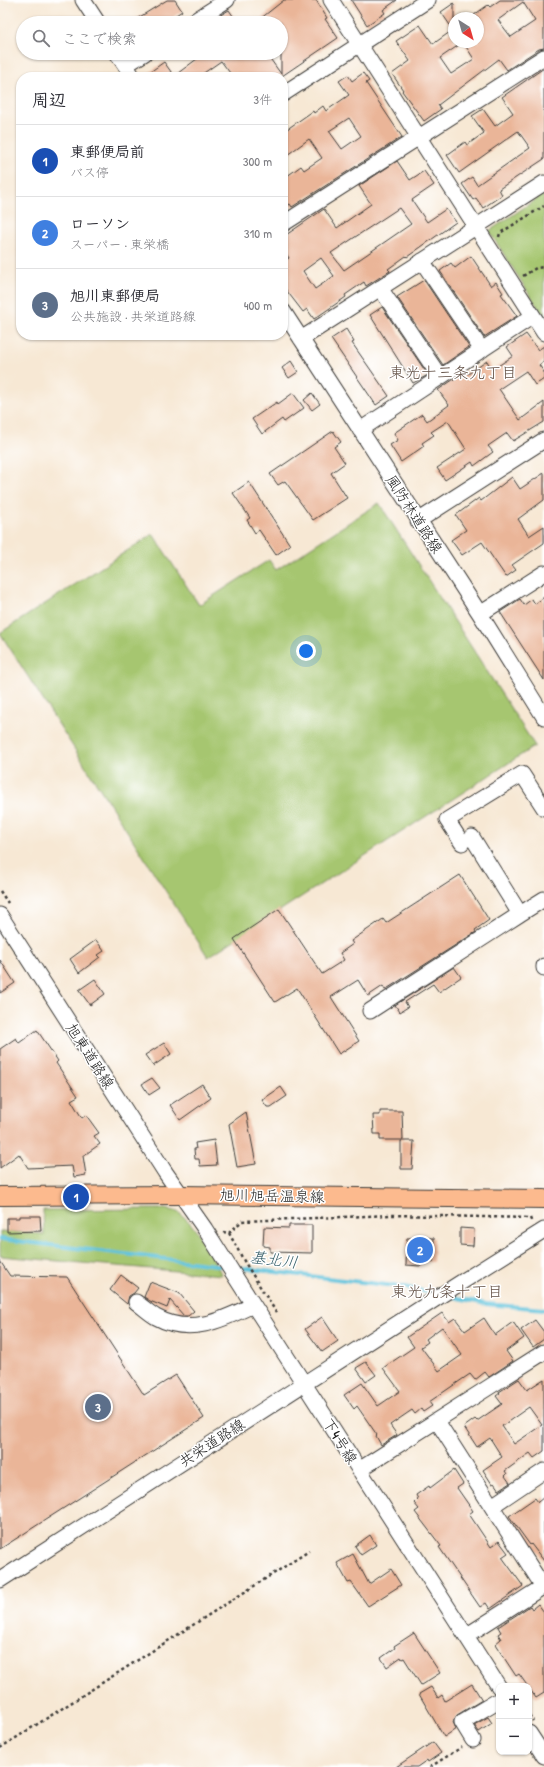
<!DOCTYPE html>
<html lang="ja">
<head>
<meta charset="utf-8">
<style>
  body { margin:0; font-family:"Patrick Hand","Klee One",sans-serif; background:#f2f2f3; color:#2b2b33 }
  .controls { position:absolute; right:12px; bottom:12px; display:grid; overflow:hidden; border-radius:8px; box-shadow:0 1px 3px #0004 }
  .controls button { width:36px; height:36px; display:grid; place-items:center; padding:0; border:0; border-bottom:1px solid #e1e1e2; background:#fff; color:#2b2b33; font:20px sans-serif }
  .compass { position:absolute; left:448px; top:12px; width:36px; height:36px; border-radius:50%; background:#fff; box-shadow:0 1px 3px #0004; rotate:143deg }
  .you { position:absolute; left:306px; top:651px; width:14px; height:14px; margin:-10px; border:3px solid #fff; border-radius:50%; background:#1a73e8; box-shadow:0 0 0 6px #1a73e833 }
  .badge { display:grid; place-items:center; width:26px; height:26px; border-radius:50%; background:#1f6fb2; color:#fff; font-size:13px; font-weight:700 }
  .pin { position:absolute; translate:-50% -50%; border:2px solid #fff; box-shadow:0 1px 4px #0006 }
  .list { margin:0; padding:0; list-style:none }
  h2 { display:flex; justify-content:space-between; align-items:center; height:52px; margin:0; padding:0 16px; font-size:17px }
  h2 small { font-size:13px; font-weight:400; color:#7c7c81 }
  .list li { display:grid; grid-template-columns:26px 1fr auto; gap:12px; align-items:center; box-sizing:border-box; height:72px; padding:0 16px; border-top:1px solid #e1e1e2 }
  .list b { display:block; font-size:15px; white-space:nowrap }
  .list p { margin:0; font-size:13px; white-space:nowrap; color:#7c7c81 }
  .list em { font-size:13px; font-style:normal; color:#7c7c81 }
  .icon { flex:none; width:22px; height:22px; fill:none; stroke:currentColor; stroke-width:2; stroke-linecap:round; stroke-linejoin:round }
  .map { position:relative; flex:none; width:544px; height:1767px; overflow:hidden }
  .search { position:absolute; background:#fff; box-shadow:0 1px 3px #0004; left:16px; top:16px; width:272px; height:44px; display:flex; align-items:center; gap:10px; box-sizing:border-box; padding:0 14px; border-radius:22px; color:#7c7c81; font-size:15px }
  .panel { position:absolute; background:#fff; box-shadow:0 1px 3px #0004; left:16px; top:72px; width:272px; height:268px; border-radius:16px }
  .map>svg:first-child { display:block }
</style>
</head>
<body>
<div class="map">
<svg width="544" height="1767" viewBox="0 0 544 1767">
  <rect width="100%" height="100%" fill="#fff"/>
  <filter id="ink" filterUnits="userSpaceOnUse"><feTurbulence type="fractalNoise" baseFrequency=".025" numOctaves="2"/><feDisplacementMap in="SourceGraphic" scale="8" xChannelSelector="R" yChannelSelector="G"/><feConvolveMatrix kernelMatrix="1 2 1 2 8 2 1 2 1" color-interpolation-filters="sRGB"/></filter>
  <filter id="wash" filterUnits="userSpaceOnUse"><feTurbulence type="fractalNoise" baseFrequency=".012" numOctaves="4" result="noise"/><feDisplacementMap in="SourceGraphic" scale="16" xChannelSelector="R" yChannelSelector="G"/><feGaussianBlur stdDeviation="0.9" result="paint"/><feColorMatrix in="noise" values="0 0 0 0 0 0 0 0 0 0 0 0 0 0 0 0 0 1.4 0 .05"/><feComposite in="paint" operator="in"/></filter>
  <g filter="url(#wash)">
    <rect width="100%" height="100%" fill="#f7e8d4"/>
    <path fill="#a6c66f" stroke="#617146" d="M 544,194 L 544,317 L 489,231 Z
      M 379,503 L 535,746 L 208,957 L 0,633 L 153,534 L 199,605 L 269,560 L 276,570 Z
      M 164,1209 C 169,1210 175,1210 179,1213 C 197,1225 211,1256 222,1275 L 0,1256 L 0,1231 L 44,1234 L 43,1210 Z"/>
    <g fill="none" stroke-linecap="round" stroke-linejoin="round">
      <path stroke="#5ec3dc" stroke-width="4" d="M 0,1239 L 224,1266
        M 233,1267 L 404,1287 L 436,1294
        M 449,1296 L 486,1304 L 544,1309"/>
    </g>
    <g id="blocks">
      <path fill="#eab598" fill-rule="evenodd" d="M 167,0 L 175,0 L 182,11 L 173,17 L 177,23 L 130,23 Z
        M 284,0 L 316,0 L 327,18 L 325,19 L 338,38 L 282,76 L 283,77 L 233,77 L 221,61 L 198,77 L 143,77 L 164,62 L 174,76 L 205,53 L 266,53 L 281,74 L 281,23 L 255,23 Z
        M 351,0 L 397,0 L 383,10 L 385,13 L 367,25 Z
        M 500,0 L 544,0 L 544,48 L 539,49 L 507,70 L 499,59 L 438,105 L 441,109 L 424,121 L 402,91 L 403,90 L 392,74 L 410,61 L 396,41 L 420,25 L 433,44 L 450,32 L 454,38 L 454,42 L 457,42 L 459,45 L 440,58 L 451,74 L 474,59 L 463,42 L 478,42 L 478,18 L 476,18 L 474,15 L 488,5 L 490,7 ZM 523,2 L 535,21 L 511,37 L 498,20 Z
        M 454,3 L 454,31 L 441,12 Z
        M 229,10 L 238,23 L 211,23 L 219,16 Z
        M 544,68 L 544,159 L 499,189 L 502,195 L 483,208 L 476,198 L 473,200 L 462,184 L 472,177 L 477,185 L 530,148 L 518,131 L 459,173 L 447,155 L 465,142 L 467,145 L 484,133 L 472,116 L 483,109 L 495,126 L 513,113 L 502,97 Z
        M 363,73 L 369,81 L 366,83 L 402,137 L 292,207 L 290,204 L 283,208 L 283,179 L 301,166 L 304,170 L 322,158 L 309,139 L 283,158 L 283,132 L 313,111 L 314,113 L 323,106 L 326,111 L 349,95 L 339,81 L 348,75 L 352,81 ZM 349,118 L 361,136 L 342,149 L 329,131 Z
        M 397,161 L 410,180 L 424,171 L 434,185 L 412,200 L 427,222 L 446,209 L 456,222 L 407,257 L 406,256 L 388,269 L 390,271 L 366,286 L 364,282 L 345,295 L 346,297 L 314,319 L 307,309 L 303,312 L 283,286 L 283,262 L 289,258 L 283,249 L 283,237 L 324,209 L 337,228 L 371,204 L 359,186 ZM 399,208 L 411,224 L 344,270 L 331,253 ZM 321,258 L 334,276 L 315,289 L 303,271 Z
        M 471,256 L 491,286 L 496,282 L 503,293 L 501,294 L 517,316 L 484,337 L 440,271 L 451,263 L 455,268 Z
        M 424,280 L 469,347 L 443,365 L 397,297 Z
        M 382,307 L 428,375 L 413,383 L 370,315 Z
        M 346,329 L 354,342 L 352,343 L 389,396 L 376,405 L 331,339 Z
        M 526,334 L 538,350 L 544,346 L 544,361 L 539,365 L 544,372 L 544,379 L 535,385 L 526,371 L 499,389 L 520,420 L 544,402 L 544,422 L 513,441 L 507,433 L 488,446 L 493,452 L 474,466 L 472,462 L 445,480 L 437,468 L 466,449 L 448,421 L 431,432 L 434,435 L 422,443 L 424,446 L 401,462 L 390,445 L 398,440 L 394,433 L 422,414 L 427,421 L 449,405 L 438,390 L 466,371 L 468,374 L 487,361 L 492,370 L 513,356 L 507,347 Z
        M 291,361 L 298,372 L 289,378 L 282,368 Z
        M 293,393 L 304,408 L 284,422 L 282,419 L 262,434 L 252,419 L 277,402 L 278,404 Z
        M 312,393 L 320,404 L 312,410 L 304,400 Z
        M 333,431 L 341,442 L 334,447 L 345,463 L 331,473 L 347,498 L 313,520 L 285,481 L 278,485 L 270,474 Z
        M 544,473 L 544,500 L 518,519 L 529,536 L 544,526 L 544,543 L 512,565 L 516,570 L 506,577 L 482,542 L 462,555 L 451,540 L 466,530 L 456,515 L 479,498 L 481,501 L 512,477 L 520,489 Z
        M 249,482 L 290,545 L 276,555 L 259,530 L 255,533 L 247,520 L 250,518 L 233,493 Z
        M 544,597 L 544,680 L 500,612 L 520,599 L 524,605 L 532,599 L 535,604 Z
        M 460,875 L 489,920 L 475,930 L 476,932 L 385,990 L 383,986 L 368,996 L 358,980 L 331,997 L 359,1041 L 339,1054 L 297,988 L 275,1002 L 234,939 L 279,909 L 322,974 L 344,960 L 340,953 L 353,944 L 351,941 L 383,919 L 386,923 Z
        M 96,940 L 104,951 L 98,955 L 100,957 L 79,973 L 70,959 Z
        M 0,960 L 15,983 L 0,993 Z
        M 454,967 L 461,977 L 439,992 L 433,984 L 405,1002 L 408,1007 L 400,1012 L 395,1005 Z
        M 95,979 L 105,994 L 90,1005 L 79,990 Z
        M 37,1030 L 58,1061 L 56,1063 L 78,1096 L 71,1100 L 82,1118 L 86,1115 L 99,1133 L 94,1136 L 100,1144 L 83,1156 L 86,1175 L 74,1177 L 72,1166 L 28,1168 L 19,1154 L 0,1168 L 0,1049 L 16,1038 L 19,1043 Z
        M 164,1043 L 171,1054 L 153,1066 L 145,1055 Z
        M 152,1078 L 160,1088 L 149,1095 L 142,1084 Z
        M 202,1084 L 211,1098 L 180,1120 L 170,1105 Z
        M 281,1087 L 287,1096 L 271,1107 L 267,1107 L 262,1100 Z
        M 380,1111 L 402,1111 L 403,1140 L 380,1140 L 380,1134 L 374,1134 L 373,1115 L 380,1115 Z
        M 246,1112 L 256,1164 L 237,1167 L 229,1124 Z
        M 214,1140 L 217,1165 L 200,1166 L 199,1159 L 195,1159 L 194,1149 L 196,1149 L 195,1143 Z
        M 401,1141 L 414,1141 L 412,1169 L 401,1169 Z
        M 19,1216 L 40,1216 L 41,1231 L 7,1232 L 7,1218 L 19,1218 Z
        M 289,1225 L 312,1225 L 312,1253 L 270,1252 L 270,1247 L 263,1246 L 264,1227 L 289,1228 Z
        M 460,1228 L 474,1229 L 473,1246 L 460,1245 Z
        M 407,1238 L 434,1238 L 433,1262 L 421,1262 L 421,1266 L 406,1265 Z
        M 0,1261 L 10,1276 L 67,1277 L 144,1395 L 176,1375 L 204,1418 L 0,1549 Z
        M 121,1275 L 138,1288 L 134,1293 L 129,1296 L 127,1304 L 110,1290 Z
        M 150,1282 L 179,1293 L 194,1311 L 188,1316 L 184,1316 L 170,1300 L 167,1308 L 150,1301 L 144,1297 Z
        M 442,1313 L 449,1322 L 455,1318 L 465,1331 L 484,1318 L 495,1335 L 513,1322 L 524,1338 L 506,1351 L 513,1361 L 489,1377 L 485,1372 L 475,1380 L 470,1374 L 429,1402 L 432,1406 L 423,1412 L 421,1409 L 415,1414 L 412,1410 L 390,1425 L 397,1435 L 381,1445 L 376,1436 L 377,1435 L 357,1406 L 354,1409 L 344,1395 L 362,1383 L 378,1406 L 400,1391 L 383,1368 L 414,1347 L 407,1337 ZM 442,1327 L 462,1355 L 439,1371 L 421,1347 L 428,1342 L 426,1339 Z
        M 322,1317 L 338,1341 L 322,1352 L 305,1329 Z
        M 535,1320 L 544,1332 L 544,1339 L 533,1347 L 521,1330 Z
        M 366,1362 L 376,1375 L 366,1382 L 356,1368 Z
        M 519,1379 L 527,1390 L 544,1379 L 544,1451 L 534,1458 L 530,1453 L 505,1471 L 507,1474 L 505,1476 L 510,1483 L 499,1490 L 494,1483 L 492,1484 L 483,1470 L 502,1457 L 490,1438 L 477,1447 L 464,1427 L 475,1419 L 477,1421 L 502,1404 L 496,1396 L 500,1393 L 499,1392 ZM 529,1407 L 542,1425 L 514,1444 L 502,1426 Z
        M 454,1470 L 463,1484 L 457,1488 L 473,1511 L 469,1514 L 491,1547 L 499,1541 L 508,1553 L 502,1557 L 523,1586 L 490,1609 L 486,1603 L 480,1607 L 439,1547 L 441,1546 L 415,1512 L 419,1509 L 414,1503 L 418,1499 L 416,1495 L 429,1486 L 430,1488 Z
        M 544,1497 L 544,1561 L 531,1544 L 530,1545 L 509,1516 L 535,1498 L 538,1502 Z
        M 370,1535 L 376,1545 L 361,1555 L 355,1546 Z
        M 353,1554 L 369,1584 L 391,1569 L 401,1585 L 368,1606 L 351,1582 L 348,1583 L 337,1563 Z
        M 538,1604 L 544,1612 L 544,1693 L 536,1698 L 519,1674 L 516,1676 L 495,1644 L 501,1639 L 498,1634 L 501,1632 L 498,1627 L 530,1606 L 532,1609 Z
        M 414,1633 L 440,1673 L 421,1685 L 404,1658 L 402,1659 L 401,1657 L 387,1667 L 381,1658 L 395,1648 L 394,1646 Z
        M 472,1684 L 482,1700 L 457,1715 L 453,1722 L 456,1729 L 444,1737 L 419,1694 L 431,1687 L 438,1698 L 442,1695 L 445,1701 Z
        M 488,1717 L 492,1723 L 479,1732 L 474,1725 Z
        M 433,1742 L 441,1753 L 428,1762 L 427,1760 L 417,1767 L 396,1767 Z"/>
    </g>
  </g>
  <g filter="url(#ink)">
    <use href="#blocks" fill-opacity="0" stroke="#3d3b38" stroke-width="1"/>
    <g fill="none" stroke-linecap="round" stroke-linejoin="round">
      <defs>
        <path id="minor" d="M 83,0 L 98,23
          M 331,0 L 544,333
          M 191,23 L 227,0
          M 117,53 L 133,77
          M 126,65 L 145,53
          M 283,94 L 428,0
          M 283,224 L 544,57
          M 422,261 L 482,350
          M 380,288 L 440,377
          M 283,311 L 480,614 L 544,717
          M 301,339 L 544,183
          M 360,430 L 533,316
          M 418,521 L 544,440
          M 480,614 L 544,573
          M 472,837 L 520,914 L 544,899
          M 462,843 L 447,820 L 522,774 L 544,808
          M 0,915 L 165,1172 L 205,1229 L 238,1281 L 499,1687
          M 544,966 L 544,968
          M 370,1011 L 520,914
          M 136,1302 C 143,1307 149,1313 156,1317 C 190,1336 222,1320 253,1305
          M 437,1421 L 544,1588
          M 359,1470 L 544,1352
          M 492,1506 L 544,1471
          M 0,1580 L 457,1285 L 544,1230
          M 466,1636 L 544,1586
          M 529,1733 L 544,1756
          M 473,1740 L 462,1722 L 499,1700"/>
        <path id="major" d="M 0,1196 L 181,1195 L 544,1199"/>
      </defs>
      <use href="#minor" stroke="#3d3b38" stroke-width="17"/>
      <use href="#major" stroke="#3d3b38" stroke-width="20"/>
      <path stroke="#3d3b38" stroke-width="2.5" stroke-dasharray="3 3" stroke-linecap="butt" d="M 499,237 L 500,233 L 544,206
        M 523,276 L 536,268 L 544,267
        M 0,891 L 8,903
        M 223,1232 L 229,1233 L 242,1221 L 391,1215 L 530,1218 L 532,1223
        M 229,1233 L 244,1261 L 276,1312
        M 529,1715 L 533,1721
        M 0,1748 L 309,1551
        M 430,1767 L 462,1747"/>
      <use href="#minor" stroke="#fff" stroke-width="15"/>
      <use href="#major" stroke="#fcba8e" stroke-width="18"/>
    </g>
  </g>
  <g text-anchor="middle" stroke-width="3" stroke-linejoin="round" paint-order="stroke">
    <g font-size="15" fill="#1c1c1c" stroke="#fff">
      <text transform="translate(414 514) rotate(57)" y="5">風防林道路線</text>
      <text transform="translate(90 1056) rotate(57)" y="5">旭東道路線</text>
      <text transform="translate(272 1196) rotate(1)" y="5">旭川旭岳温泉線</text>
      <text transform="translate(340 1441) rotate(58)" y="5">下4号線</text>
      <text transform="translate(212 1443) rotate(-33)" y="5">共栄道路線</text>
    </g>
    <g font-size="16" fill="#645247" stroke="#fff">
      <text x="453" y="378">東光十三条九丁目</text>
      <text x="447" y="1297">東光九条十丁目</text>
    </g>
    <g font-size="16" font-style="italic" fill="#365f69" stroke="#fff">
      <text transform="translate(274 1259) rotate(7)" y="6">基北川</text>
    </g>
  </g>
</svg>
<div class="controls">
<button>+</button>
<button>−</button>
</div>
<svg class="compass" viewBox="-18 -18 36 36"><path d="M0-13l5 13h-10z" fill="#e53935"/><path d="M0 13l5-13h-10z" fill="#7c7c81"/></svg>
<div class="you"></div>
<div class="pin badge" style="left:76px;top:1197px;background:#1a4fb4">1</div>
<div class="pin badge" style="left:420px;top:1250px;background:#3f7fe0">2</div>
<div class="pin badge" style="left:98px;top:1407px;background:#5c6f8a">3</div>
<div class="search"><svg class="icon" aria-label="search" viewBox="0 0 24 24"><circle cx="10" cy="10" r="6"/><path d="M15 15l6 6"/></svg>ここで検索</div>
<section class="panel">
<h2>周辺<small>3件</small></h2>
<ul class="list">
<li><span class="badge" style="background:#1a4fb4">1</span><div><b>東郵便局前</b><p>バス停</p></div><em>300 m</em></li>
<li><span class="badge" style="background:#3f7fe0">2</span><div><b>ローソン</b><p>スーパー · 東栄橋</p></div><em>310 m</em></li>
<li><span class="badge" style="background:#5c6f8a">3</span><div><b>旭川東郵便局</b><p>公共施設 · 共栄道路線</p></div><em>400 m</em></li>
</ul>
</section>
</div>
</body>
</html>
